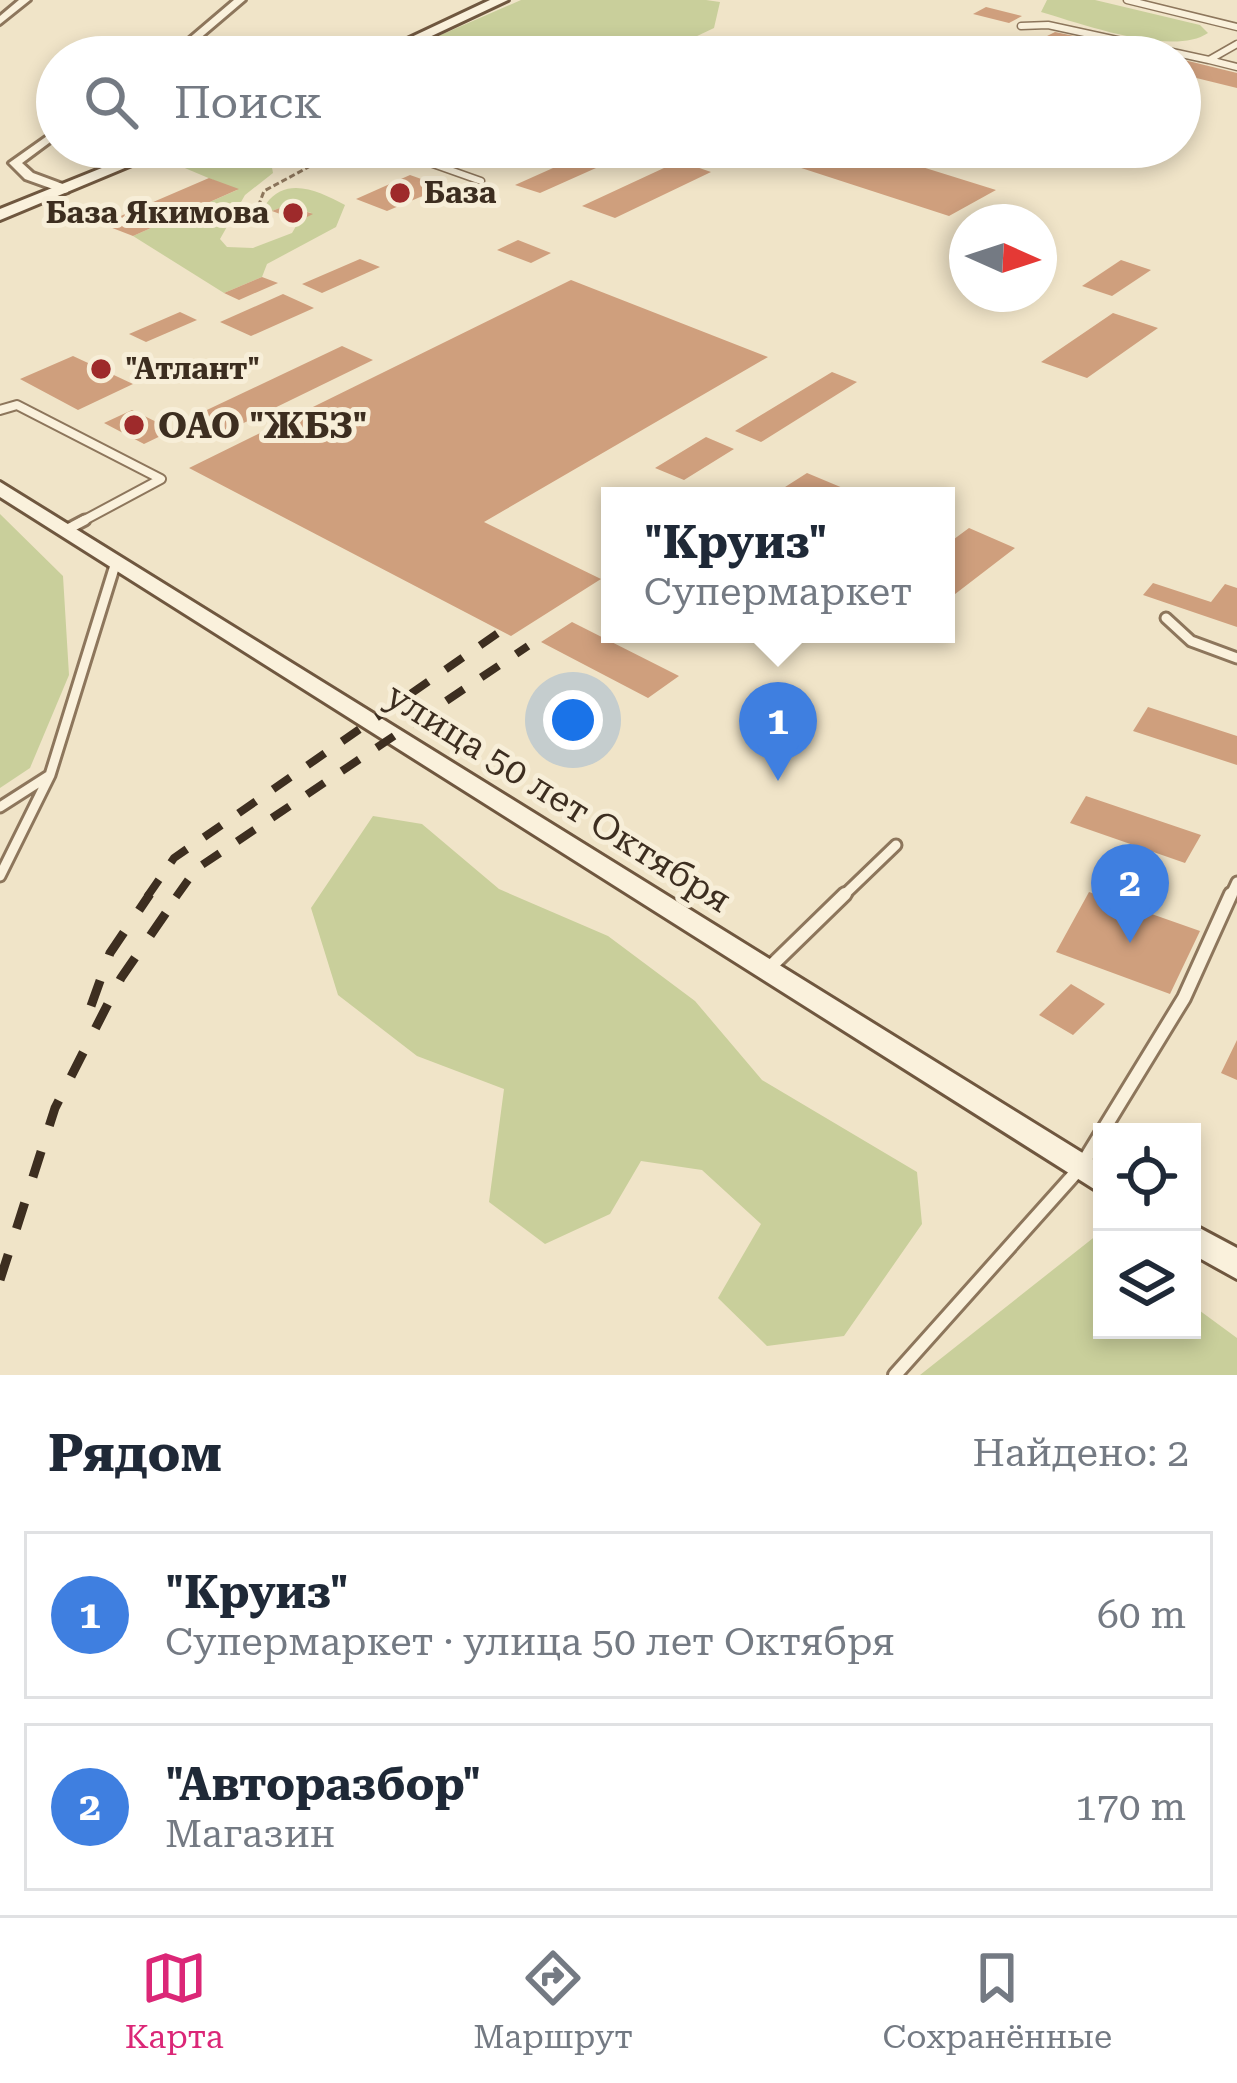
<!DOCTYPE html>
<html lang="ru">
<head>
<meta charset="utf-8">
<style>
  body { margin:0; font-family:"Roboto Serif",serif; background:#f2f2f3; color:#1f2937 }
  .controls { position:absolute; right:36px; bottom:36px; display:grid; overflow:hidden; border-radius:0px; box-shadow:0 6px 18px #0003 }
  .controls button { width:108px; height:108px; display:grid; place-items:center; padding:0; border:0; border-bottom:3px solid #e0e1e3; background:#fff; color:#1f2937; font:60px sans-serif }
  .compass { position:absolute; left:949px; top:204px; width:108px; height:108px; border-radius:50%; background:#fff; box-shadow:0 6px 18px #0003; rotate:93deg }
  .you { position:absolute; left:573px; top:720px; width:42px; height:42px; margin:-30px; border:9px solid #fff; border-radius:50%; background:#1a73e8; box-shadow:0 0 0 18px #1a73e833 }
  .badge { display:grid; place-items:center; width:78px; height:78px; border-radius:50%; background:#db2777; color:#fff; font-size:39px; font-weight:700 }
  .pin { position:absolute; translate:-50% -99px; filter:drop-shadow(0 3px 6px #0008) }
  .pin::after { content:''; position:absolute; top:63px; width:42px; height:36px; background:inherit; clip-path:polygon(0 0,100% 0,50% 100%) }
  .popup { position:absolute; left:601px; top:487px; width:354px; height:156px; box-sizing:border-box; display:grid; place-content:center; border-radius:0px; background:#fff; filter:drop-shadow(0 3px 9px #0005); font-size:39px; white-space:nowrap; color:#747a83 }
  .popup b { font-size:45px; color:#1f2937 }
  .popup::after { content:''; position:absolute; left:50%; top:100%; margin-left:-24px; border:24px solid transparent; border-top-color:#fff }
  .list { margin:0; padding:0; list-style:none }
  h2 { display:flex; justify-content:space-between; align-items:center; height:156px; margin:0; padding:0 48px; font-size:51px }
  h2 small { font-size:39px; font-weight:400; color:#747a83 }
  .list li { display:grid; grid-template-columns:78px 1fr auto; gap:36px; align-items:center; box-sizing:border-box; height:168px; margin:0 24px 24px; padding:0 24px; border:3px solid #e0e1e3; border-radius:0px }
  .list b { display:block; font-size:45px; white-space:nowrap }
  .list p { margin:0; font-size:39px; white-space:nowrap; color:#747a83 }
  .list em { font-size:39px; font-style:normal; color:#747a83 }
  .icon { flex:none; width:66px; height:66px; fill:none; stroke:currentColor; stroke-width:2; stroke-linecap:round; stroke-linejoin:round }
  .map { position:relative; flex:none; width:1237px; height:1375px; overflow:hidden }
  .search { position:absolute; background:#fff; box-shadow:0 6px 18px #0003; left:36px; right:36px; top:36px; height:132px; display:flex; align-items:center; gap:30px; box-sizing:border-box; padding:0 42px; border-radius:66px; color:#747a83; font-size:45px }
  .sheet { height:540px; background:#fff }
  nav { display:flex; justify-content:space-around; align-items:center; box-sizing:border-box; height:168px; border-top:3px solid #e0e1e3; background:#fff; font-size:33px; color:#747a83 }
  nav a { display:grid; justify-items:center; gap:6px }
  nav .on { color:#db2777 }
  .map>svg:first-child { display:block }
</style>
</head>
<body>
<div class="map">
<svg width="1237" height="1375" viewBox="0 0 1237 1375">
  <rect width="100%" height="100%" fill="#f0e4c8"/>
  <path fill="#c9cf9b" d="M 521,0 L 706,0 L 720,2 L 714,28 L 653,57 L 397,54 Z
    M 1047,0 L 1095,0 L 1200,25 L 1208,33 C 1173,57 1082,24 1041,12 Z
    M 211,151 L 270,157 L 273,173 L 245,195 L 220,239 L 227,247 L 253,248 L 292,233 L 299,221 L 311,213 L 287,205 L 272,211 L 266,204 C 287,175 320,192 345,205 L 336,227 L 267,264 L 262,277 L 224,293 L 133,236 L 237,190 L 180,166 Z
    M 0,514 L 63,576 L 69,675 L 30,768 L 0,788 Z
    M 373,816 L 422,824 L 499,889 L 608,936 L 695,1001 L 762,1080 L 917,1172 L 922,1224 L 844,1336 L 767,1346 L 718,1298 L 761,1224 L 702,1170 L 641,1161 L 610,1214 L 545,1244 L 489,1202 L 504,1089 L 417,1056 L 338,995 L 311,908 Z
    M 1102,1231 L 1102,1330 L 1192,1330 L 1192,1305 L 1237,1338 L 1237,1375 L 920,1375 Z"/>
  <path fill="#cf9f7d" d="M 986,7 L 1022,16 L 1009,23 L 973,14 Z
    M 1055,32 L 1146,51 L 1165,57 L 1113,57 L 1041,39 Z
    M 1180,59 L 1237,73 L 1237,88 L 1180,74 Z
    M 600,147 L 643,147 L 540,193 L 515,185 Z
    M 737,147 L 858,147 L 996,190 L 949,216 Z
    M 679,161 L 711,172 L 615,218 L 582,206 Z
    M 410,175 L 444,187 L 387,211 L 356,199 Z
    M 209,178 L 239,189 L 133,236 L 102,224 Z
    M 287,205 L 313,214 L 299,221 L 272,211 Z
    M 518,240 L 551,253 L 531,263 L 497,250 Z
    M 360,259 L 380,267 L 322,293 L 302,284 Z
    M 1121,260 L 1151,270 L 1112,296 L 1082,286 Z
    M 262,277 L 278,283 L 239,300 L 224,293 Z
    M 571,280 L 768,357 L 484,522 L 601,579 L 511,636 L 189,468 Z
    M 283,294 L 314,308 L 251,336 L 220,322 Z
    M 180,312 L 197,320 L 146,342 L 129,334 Z
    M 1113,313 L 1158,328 L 1087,378 L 1041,362 Z
    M 342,346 L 373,360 L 223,433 L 192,417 Z
    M 73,356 L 101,369 L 133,384 L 78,410 L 20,379 Z
    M 832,372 L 857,382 L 761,442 L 735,431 Z
    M 132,410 L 173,430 L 144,444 L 104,423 Z
    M 706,437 L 734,449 L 684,480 L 655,468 Z
    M 807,473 L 862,496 L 771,496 Z
    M 969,528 L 1015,548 L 946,601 L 946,545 Z
    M 1153,583 L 1211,602 L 1225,584 L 1237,588 L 1237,627 L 1143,595 Z
    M 572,622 L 679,676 L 648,698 L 541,642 Z
    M 1148,707 L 1237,736 L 1237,765 L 1133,731 Z
    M 1086,796 L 1201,835 L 1185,863 L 1070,823 Z
    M 1089,892 L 1200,931 L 1170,994 L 1056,952 Z
    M 1071,984 L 1105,1004 L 1073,1035 L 1039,1015 Z
    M 1237,1040 L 1237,1080 L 1221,1073 Z"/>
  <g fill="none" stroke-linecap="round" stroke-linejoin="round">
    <defs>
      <path id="lane-far3" d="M 1127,0 L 1237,27
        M 1021,26 L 1048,25 L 1209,60
        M 1237,44 L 1209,60 L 1237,67
        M 385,147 L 481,181"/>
      <path id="lane-far2" d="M 0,410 L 17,405 L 161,479 L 79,523"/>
      <path id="lane-far1" d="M 66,530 L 85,520
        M 1166,618 L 1191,641 L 1237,658
        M 0,807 L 50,775
        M 0,876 L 50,775 L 116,562
        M 842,897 L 896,845
        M 1230,897 L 1237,882"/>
      <path id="lane" d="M 766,971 L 845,894
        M 895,1375 L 1080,1168 L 1184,998 L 1231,894"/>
      <path id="street" d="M 19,0 L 30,0 L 0,24 L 0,16 Z
        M 234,0 L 245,0 L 178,57 L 167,57 Z
        M 57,129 L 57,137 L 22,163 L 33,173 L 68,186 L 68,192 L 64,193 L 25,179 L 9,163 Z"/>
      <path id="secondary" d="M 490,0 L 508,0 L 387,57 L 369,57 Z
        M 154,147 L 175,147 L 0,220 L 0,209 Z
        M 0,482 L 1102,1165 L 1102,1194 L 0,497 Z
        M 1192,1224 L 1237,1248 L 1237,1279 L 1192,1254 Z"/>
    </defs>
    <use href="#lane-far3" stroke="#8d765c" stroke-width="9"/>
    <use href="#lane-far2" stroke="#8d765c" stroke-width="12"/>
    <use href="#lane-far1" stroke="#8d765c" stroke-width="15"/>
    <use href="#lane" stroke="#8d765c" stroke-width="18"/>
    <use href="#street" stroke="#8d765c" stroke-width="6"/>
    <use href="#secondary" stroke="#6f573f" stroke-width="6"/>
    <path stroke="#8d765c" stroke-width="3" stroke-dasharray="6 3" stroke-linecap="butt" d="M 252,223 L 264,191 L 329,156 L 335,147"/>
    <use href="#lane-far3" stroke="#faf1dc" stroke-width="6"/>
    <use href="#lane-far2" stroke="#faf1dc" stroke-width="8"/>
    <use href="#lane-far1" stroke="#faf1dc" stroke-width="9"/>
    <use href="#lane" stroke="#faf1dc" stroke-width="12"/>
    <use href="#street" fill="#faf1dc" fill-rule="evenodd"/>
    <use href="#secondary" fill="#faf1dc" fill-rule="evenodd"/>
    <path stroke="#3d2e20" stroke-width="8" stroke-dasharray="21 21" stroke-linecap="butt" d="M 147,897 L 174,858 L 501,631
      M 176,897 L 196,869 L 528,646"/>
    <path stroke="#3d2e20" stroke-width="9" stroke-dasharray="27 27" stroke-linecap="butt" d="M 91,1006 L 110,953 L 150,894
      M 0,1280 L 55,1108 L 121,978 L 179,894"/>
  </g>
  <g fill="#9e2a2b" stroke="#f7eed8" stroke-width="4.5">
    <circle cx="400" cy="193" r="12"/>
    <circle cx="293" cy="213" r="12"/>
    <circle cx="101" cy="369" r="12"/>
    <circle cx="134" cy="425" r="12"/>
  </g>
  <g text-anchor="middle" stroke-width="10" stroke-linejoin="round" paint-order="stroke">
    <g font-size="30" font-weight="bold" fill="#3d2e20" stroke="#f7eed8" text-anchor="start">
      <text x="424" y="203">База</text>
      <text x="269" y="223" text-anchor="end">База Якимова</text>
      <text x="125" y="379">"Атлант"</text>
    </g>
    <g font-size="36" font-weight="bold" fill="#3d2e20" stroke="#f7eed8" text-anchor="start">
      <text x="158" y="438">ОАО "ЖБЗ"</text>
    </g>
    <g font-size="36" fill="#3d2e20" stroke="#f7eed8">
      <text transform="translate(559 797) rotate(32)" y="13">улица 50 лет Октября</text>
    </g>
  </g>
</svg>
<div class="controls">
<button><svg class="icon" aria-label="locate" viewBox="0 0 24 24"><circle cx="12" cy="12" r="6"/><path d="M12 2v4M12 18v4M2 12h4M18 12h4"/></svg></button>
<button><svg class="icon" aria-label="layers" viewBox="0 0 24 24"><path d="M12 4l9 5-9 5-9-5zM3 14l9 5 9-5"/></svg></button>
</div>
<svg class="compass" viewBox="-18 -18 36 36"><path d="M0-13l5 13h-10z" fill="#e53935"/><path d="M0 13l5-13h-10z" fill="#747a83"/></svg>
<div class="you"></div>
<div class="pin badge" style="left:778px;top:781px;background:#3f7fe0">1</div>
<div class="popup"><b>&quot;Круиз&quot;</b>Супермаркет</div>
<div class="pin badge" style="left:1130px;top:943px;background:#3f7fe0">2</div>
<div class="search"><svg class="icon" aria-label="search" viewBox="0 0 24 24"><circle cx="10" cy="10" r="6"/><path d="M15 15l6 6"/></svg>Поиск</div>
</div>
<section class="sheet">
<h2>Рядом<small>Найдено: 2</small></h2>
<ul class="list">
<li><span class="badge" style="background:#3f7fe0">1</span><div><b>&quot;Круиз&quot;</b><p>Супермаркет · улица 50 лет Октября</p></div><em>60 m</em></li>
<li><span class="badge" style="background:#3f7fe0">2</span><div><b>&quot;Авторазбор&quot;</b><p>Магазин</p></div><em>170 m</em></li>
</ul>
</section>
<nav>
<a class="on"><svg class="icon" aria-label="map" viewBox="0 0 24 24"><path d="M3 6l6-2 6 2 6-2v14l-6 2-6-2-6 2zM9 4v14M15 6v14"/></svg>Карта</a>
<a><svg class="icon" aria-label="directions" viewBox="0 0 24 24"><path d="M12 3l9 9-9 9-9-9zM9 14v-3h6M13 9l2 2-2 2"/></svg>Маршрут</a>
<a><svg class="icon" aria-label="saved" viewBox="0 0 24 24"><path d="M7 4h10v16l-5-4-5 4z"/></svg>Сохранённые</a>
</nav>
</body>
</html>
